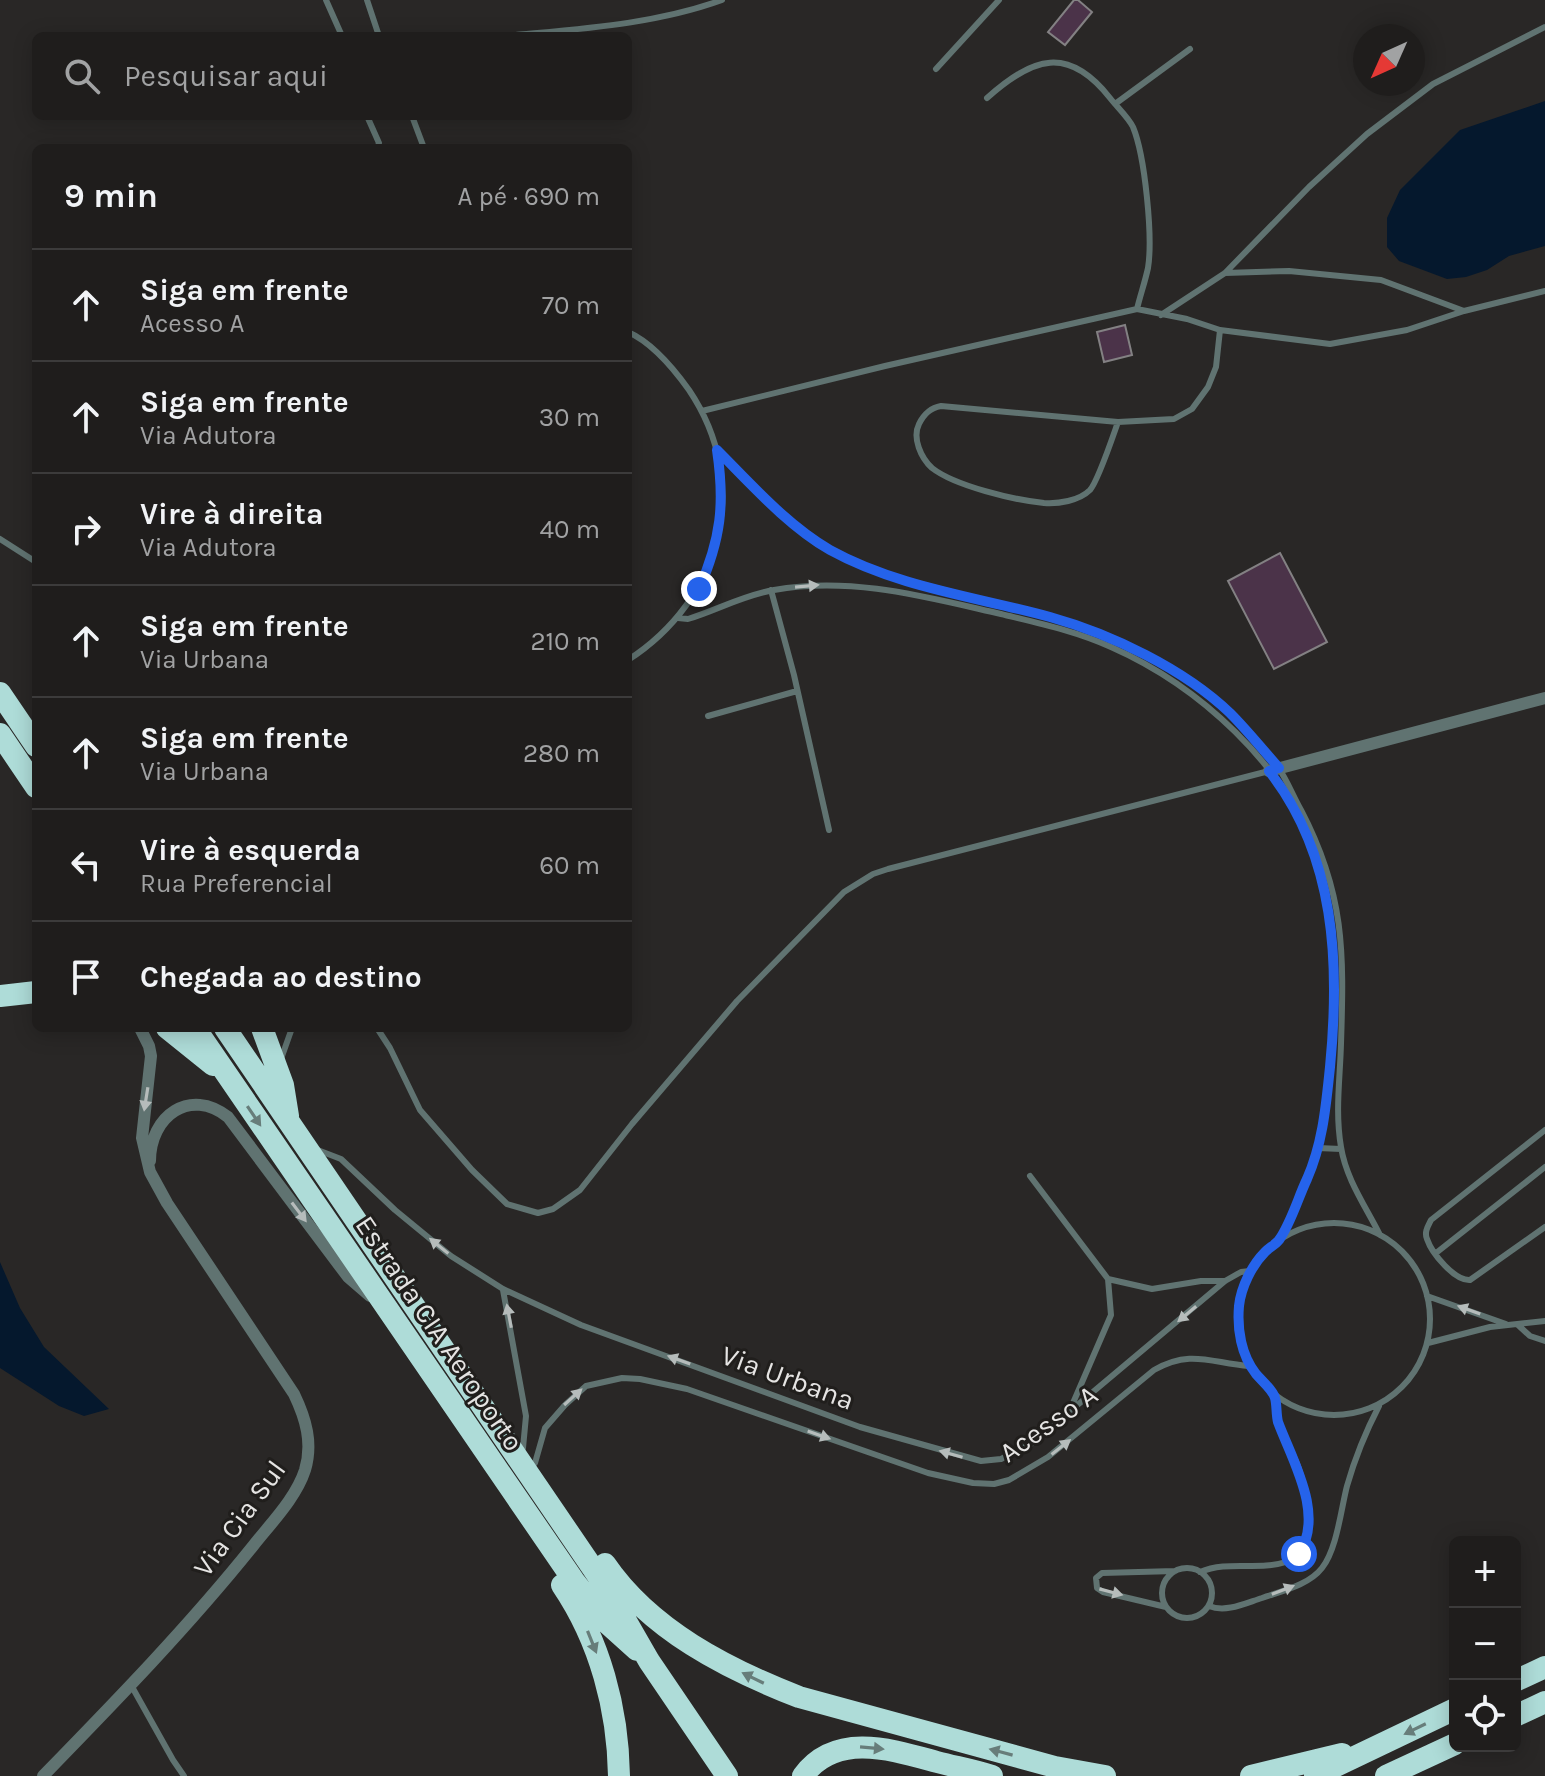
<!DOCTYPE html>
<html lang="pt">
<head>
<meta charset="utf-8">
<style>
  body { margin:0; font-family:Karla,sans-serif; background:#2c2a29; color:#f1f3f6 }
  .controls { position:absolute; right:24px; bottom:24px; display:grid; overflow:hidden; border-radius:12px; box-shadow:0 4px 20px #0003 }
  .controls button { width:72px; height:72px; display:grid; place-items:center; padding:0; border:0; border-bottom:2px solid #3c3b3b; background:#1f1d1c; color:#f1f3f6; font:40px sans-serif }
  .compass { position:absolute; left:1353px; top:24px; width:72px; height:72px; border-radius:50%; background:#1f1d1c; box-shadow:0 4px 20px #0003; rotate:225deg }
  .stop { position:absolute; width:24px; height:24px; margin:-18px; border:6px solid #2563eb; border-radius:50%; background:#fff }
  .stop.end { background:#2563eb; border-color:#fff; box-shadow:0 2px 8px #0008 }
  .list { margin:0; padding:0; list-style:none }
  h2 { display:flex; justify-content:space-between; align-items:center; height:104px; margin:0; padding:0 32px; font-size:34px }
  h2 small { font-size:26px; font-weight:400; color:#a1a2a3 }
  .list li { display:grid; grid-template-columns:52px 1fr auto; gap:24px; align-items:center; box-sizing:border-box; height:112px; padding:0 32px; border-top:2px solid #3c3b3b }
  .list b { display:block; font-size:30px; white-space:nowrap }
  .list p { margin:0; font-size:26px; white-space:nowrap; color:#a1a2a3 }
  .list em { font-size:26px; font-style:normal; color:#a1a2a3 }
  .icon { flex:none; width:44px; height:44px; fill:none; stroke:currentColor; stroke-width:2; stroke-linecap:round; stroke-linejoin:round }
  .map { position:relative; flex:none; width:1545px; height:1776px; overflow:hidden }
  .search { position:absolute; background:#1f1d1c; box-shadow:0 4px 20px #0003; left:32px; top:32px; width:600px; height:88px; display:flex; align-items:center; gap:20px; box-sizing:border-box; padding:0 28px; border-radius:12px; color:#a1a2a3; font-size:30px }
  .panel { position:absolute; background:#1f1d1c; box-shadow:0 4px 20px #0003; left:32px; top:144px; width:600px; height:888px; border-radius:12px }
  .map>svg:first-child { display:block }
</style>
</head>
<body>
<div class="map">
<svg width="1545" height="1776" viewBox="0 0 1545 1776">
  <rect width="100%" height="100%" fill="#292726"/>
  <path fill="#05182d" d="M 1545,101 L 1545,246 L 1509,256 L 1487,270 L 1466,277 L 1447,279 L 1399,261 L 1387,247 L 1387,218 L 1400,190 L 1460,130 Z
    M 0,1262 L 20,1308 L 44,1347 L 109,1409 L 84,1416 L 59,1406 L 0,1368 Z"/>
  <path fill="#4b3349" stroke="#838183" stroke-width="2" d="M 1074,0 L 1078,0 L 1092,12 L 1065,45 L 1048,32 Z
    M 1125,325 L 1132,355 L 1104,362 L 1097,332 Z
    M 1280,553 L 1327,642 L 1274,669 L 1228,581 Z"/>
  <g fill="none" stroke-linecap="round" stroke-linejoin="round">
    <path stroke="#607371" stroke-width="6" d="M 326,0 L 342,36
      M 367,0 L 379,36
      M 505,36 C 577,29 653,25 722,0
      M 936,69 L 999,0
      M 987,98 C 1033,57 1068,45 1110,98 C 1117,107 1128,117 1133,127 C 1145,156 1153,237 1148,268 C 1145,282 1140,296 1137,309
      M 1115,104 L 1190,49
      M 367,116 L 379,143 L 377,148
      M 412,116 L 424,148
      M 1225,273 L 1289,271 L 1381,280 L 1464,311
      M 1161,315 L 1225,273 L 1309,187 L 1367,134 L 1433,84 L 1545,27
      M 628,332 C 653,343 674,369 689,390 C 753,485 721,600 628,660
      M 702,411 L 885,366 L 1137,309 L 1187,319 L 1220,330 L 1330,344 L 1407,330 L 1464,311 L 1545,291
      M 1118,422 C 1113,436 1098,481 1090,490 C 1079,501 1058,504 1044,503 C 1014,500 955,486 932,468 C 921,458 912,438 919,424 C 924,414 930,408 941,406 L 1118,422 L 1174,419 L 1192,409 L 1208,387 L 1216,367 L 1220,330
      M 717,450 C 752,485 787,525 830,550 C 873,574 921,584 967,596 C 1018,609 1070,619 1118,641 C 1179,669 1239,712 1278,767 C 1287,780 1293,796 1301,810 C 1345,894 1344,952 1341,1044 C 1340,1079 1335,1112 1341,1147 C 1346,1179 1366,1207 1380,1235
      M 0,539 L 36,562
      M 771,590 L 794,675 L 829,830
      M 678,618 L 688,619 C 717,610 744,595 774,590 C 851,576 926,597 1001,614 C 1038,623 1076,631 1111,647 C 1197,685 1288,765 1316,858 C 1334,918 1337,976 1332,1038 C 1329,1075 1327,1115 1317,1151 C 1309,1182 1292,1212 1279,1240
      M 708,716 L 797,691
      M 377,1028 L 390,1048 L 420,1110 L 472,1170 L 507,1204 L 538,1213 L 553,1209 L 580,1190 L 632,1124 L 737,1001 L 844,892 L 873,874 L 888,869 L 1269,771
      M 281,1059 L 292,1028
      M 1545,1130 L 1431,1220 C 1428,1226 1424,1232 1427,1239 C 1432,1254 1455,1281 1470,1280 L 1545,1227
      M 1318,1148 L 1341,1149
      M 315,1149 L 341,1159 L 395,1210 L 451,1256 L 503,1289 L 581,1325 L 860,1427 L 981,1461 L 1001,1459 L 1031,1444 L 1225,1281 L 1241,1272 L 1250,1271
      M 1030,1176 L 1108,1279 L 1111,1315 L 1070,1410
      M1238 1319a96 96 0 1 1 192 0a96 96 0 1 1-192 0Z
      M 1436,1253 L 1545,1167
      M 1108,1279 L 1152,1289 L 1201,1281 L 1225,1281
      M 503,1290 L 526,1416 L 523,1448
      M 1427,1296 L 1506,1324
      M 1518,1325 L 1530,1336 L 1545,1341
      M 1428,1343 L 1490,1327 L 1545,1321
      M 535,1463 L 545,1428 L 565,1405 L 586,1386 L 622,1378 L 640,1379 L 687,1389 L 928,1473 L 973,1483 L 994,1484 L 1009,1480 L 1048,1457 L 1154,1370 C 1191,1349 1211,1363 1249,1366
      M1162 1593a25 25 0 1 1 50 0a25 25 0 1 1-50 0Z
      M 1200,1572 C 1228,1560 1258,1571 1286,1562 C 1319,1552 1307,1490 1298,1466 C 1292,1451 1283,1436 1278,1421 C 1275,1413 1275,1404 1275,1396
      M 1209,1606 C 1226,1613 1246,1603 1262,1598 C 1282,1591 1309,1585 1322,1568 C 1337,1549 1341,1509 1347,1486 C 1355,1458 1366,1431 1379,1406
      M 1166,1607 L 1103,1592 L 1097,1588 L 1096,1578 L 1102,1573 L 1175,1571
      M 131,1685 L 173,1760 L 184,1776"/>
    <path stroke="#607371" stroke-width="12" d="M 1269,771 L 1545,698
      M 150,1161 C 150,1116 190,1087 228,1117 L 348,1277 L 370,1296
      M 43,1776 C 116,1701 188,1627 253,1546 C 271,1523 296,1498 305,1470 C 313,1443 306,1419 294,1394 L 167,1203 L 150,1172 L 142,1138 L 151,1056 L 149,1046 L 140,1028"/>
    <path stroke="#aedcd8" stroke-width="22" d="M 0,693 L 36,746
      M 0,734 L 36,787
      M 0,996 L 36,992
      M 167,1028 L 213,1065
      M 195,1028 L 574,1581 L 607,1623 L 637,1650
      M 225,1028 L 611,1595 L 649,1661 L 727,1776
      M 262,1028 L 283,1085 L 288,1116
      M 605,1564 C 650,1630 727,1669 799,1697 L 1055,1767 L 1105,1776
      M 562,1585 C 600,1641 618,1709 619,1776
      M 1515,1681 L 1545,1667
      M 1515,1716 L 1545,1702
      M 803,1776 C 836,1731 893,1750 937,1762 C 956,1767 974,1770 992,1776
      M 1251,1776 L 1342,1754
      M 1315,1776 L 1455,1709
      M 1386,1776 L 1455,1744"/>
  </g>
  <defs><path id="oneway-solid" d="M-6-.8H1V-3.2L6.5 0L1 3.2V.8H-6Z" transform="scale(2)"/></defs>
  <g fill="#b6bcbb">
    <use href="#oneway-solid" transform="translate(807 586) rotate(-5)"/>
    <use href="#oneway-solid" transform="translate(146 1099) rotate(99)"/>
    <use href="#oneway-solid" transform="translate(299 1212) rotate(53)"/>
    <use href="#oneway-solid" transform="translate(439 1246) rotate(-141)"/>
    <use href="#oneway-solid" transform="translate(1469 1310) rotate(-160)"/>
    <use href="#oneway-solid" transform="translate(1187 1314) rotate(140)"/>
    <use href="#oneway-solid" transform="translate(509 1316) rotate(-101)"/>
    <use href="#oneway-solid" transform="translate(679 1360) rotate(-160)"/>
    <use href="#oneway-solid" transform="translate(573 1397) rotate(-42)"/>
    <use href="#oneway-solid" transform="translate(819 1435) rotate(19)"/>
    <use href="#oneway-solid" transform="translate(1061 1447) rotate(-38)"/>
    <use href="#oneway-solid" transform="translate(951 1454) rotate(-164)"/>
    <use href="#oneway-solid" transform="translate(1283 1590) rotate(-21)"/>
    <use href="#oneway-solid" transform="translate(1111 1592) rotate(15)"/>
  </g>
  <g fill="#677d7a">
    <use href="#oneway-solid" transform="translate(254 1116) rotate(56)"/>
    <use href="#oneway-solid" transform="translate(592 1642) rotate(68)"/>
    <use href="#oneway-solid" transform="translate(753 1678) rotate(-154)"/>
    <use href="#oneway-solid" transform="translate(1415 1729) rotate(154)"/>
    <use href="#oneway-solid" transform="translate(872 1748) rotate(5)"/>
    <use href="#oneway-solid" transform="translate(1001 1752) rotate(-165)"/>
  </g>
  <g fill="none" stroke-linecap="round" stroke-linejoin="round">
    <path stroke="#2563eb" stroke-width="10" d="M 699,589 C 721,539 725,504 717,450 C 752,485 787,525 830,550 C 897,587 977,597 1050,617 C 1111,634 1184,669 1230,713 C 1247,730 1263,750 1279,768 L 1269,771 C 1336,856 1340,964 1330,1067 C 1326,1105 1323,1143 1307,1179 C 1298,1198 1291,1223 1279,1240 C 1276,1244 1269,1248 1265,1252 C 1252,1265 1241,1287 1239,1306 C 1237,1329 1241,1355 1256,1374 C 1262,1381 1273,1390 1275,1398 C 1277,1405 1276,1414 1278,1422 C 1292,1460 1325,1514 1299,1554"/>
  </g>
  <g text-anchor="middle" stroke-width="6" stroke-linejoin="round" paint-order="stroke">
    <g font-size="28" fill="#e5e4e3" stroke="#201e1c">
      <text transform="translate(440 1333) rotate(56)" y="10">Estrada CIA Aeroporto</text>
      <text transform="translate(788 1377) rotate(20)" y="10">Via Urbana</text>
      <text transform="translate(1048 1423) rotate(-35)" y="10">Acesso A</text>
      <text transform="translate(239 1518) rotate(-54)" y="10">Via Cia Sul</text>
    </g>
  </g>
</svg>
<div class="controls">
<button>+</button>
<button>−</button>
<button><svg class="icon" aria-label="locate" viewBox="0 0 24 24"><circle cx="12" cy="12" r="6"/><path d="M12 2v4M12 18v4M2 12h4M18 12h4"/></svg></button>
</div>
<svg class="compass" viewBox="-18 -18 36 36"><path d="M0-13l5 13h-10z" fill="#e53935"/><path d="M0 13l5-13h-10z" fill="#a1a2a3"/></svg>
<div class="stop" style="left:1299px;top:1554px"></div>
<div class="stop end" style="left:699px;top:589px"></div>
<div class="search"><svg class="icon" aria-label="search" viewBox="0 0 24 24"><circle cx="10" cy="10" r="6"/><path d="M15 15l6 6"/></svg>Pesquisar aqui</div>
<section class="panel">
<h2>9 min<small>A pé · 690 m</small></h2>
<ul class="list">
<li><svg class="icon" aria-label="ahead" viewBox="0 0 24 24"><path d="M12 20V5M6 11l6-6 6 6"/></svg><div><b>Siga em frente</b><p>Acesso A</p></div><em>70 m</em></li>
<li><svg class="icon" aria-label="ahead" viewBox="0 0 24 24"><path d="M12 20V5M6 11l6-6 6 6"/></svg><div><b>Siga em frente</b><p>Via Adutora</p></div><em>30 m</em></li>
<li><svg class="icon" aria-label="right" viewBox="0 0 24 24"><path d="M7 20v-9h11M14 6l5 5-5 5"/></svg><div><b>Vire à direita</b><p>Via Adutora</p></div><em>40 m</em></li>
<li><svg class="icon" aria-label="ahead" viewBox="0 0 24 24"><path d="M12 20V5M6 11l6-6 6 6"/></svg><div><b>Siga em frente</b><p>Via Urbana</p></div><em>210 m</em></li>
<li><svg class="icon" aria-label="ahead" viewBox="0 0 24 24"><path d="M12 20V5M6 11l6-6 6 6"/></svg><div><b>Siga em frente</b><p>Via Urbana</p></div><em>280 m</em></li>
<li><svg class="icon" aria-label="left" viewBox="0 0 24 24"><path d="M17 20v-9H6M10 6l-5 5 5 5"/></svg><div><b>Vire à esquerda</b><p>Rua Preferencial</p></div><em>60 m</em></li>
<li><svg class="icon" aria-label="arrive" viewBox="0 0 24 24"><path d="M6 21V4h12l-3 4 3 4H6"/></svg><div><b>Chegada ao destino</b></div></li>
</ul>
</section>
</div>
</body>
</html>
